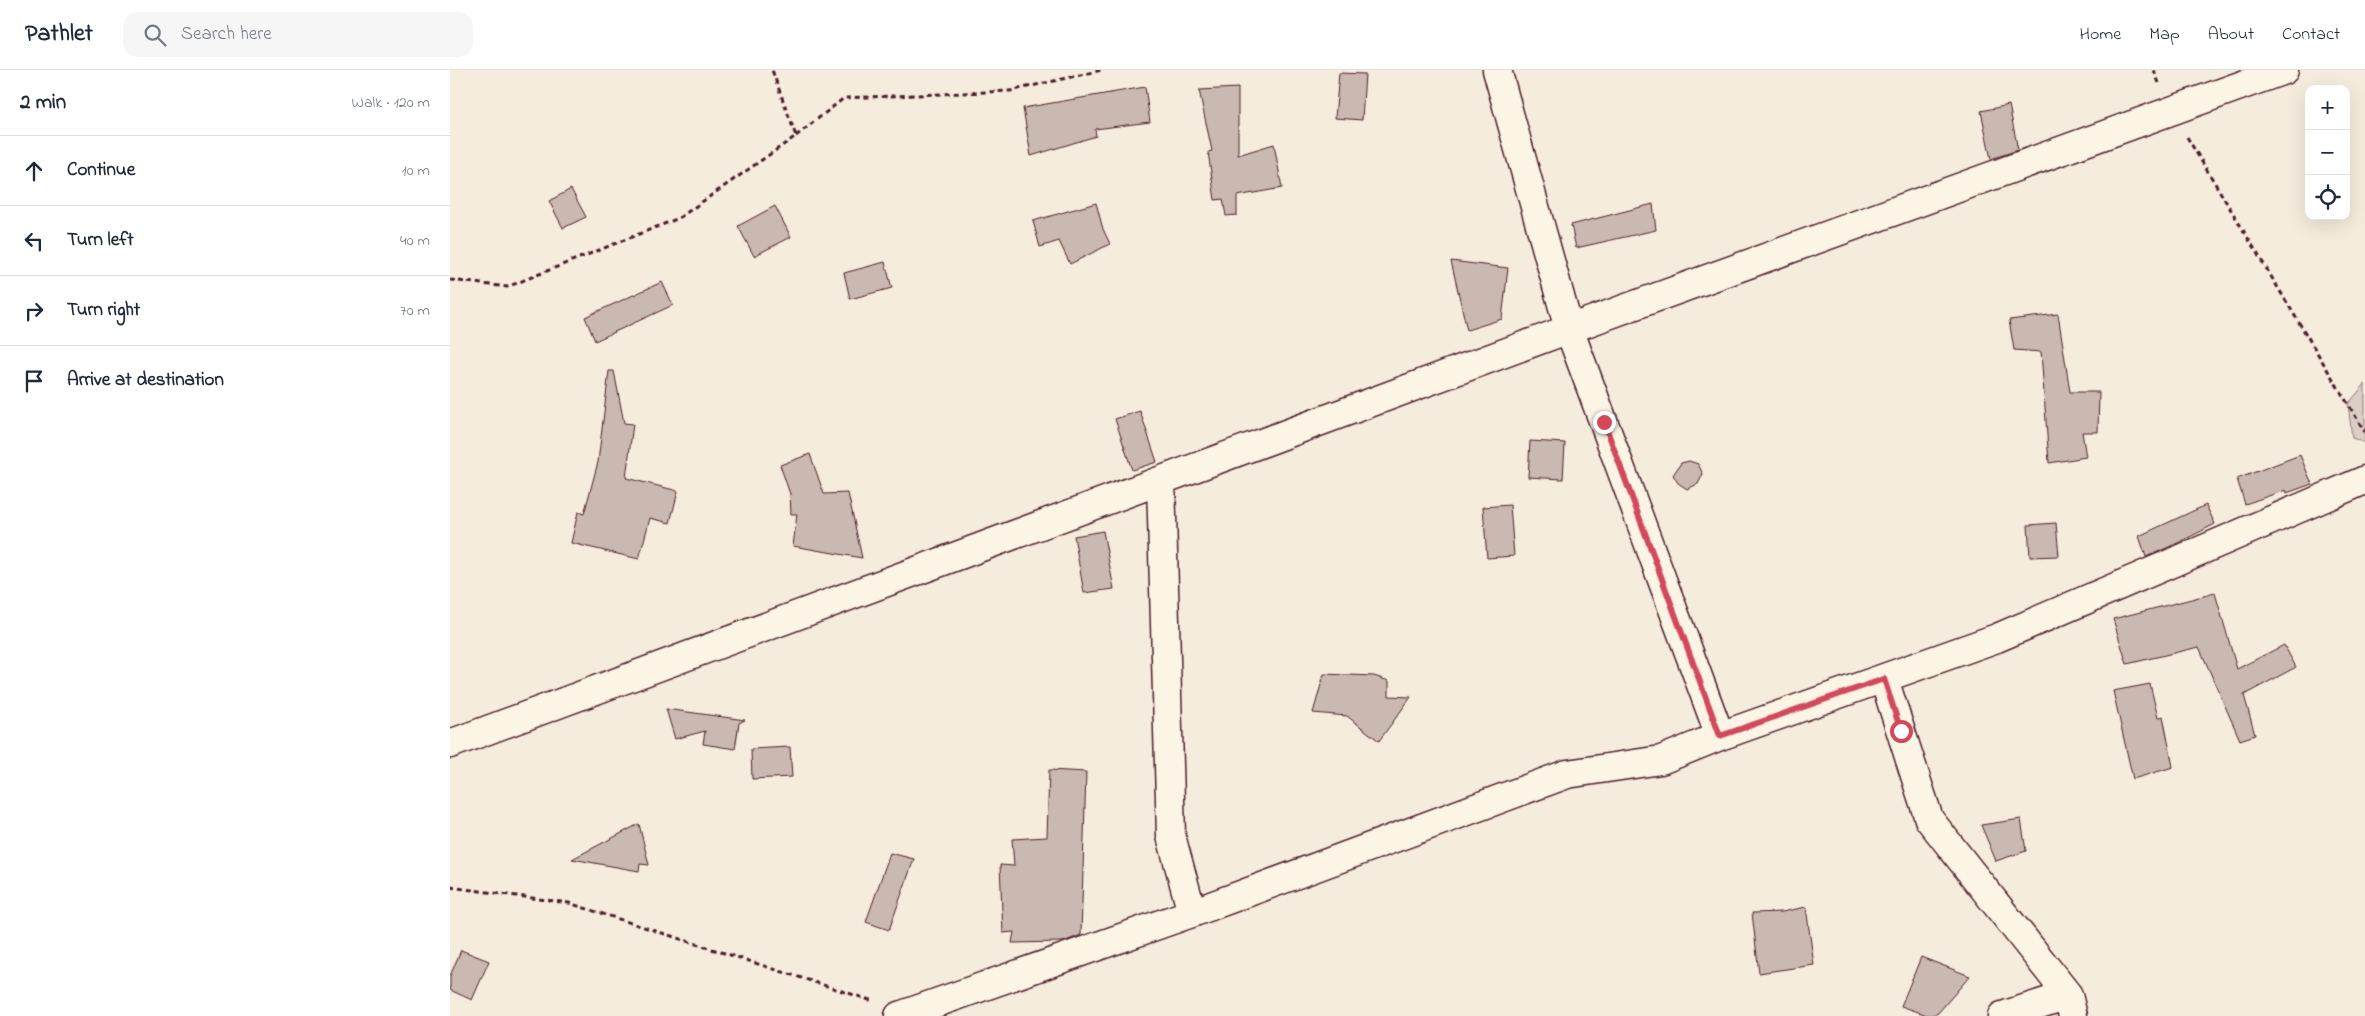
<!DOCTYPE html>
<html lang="en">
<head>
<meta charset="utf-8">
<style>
  body { margin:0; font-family:"Indie Flower",sans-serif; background:#f6f6f7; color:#1f2937 }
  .controls { position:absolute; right:15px; top:15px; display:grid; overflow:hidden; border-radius:10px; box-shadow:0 5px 20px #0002 }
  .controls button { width:45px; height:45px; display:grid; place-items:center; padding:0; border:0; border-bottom:1px solid #e0e1e3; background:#fff; color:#1f2937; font:25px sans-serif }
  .stop { position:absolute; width:15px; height:15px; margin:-11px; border:4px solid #d1495b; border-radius:50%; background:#fff }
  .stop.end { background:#d1495b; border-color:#fff; box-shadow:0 1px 5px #0008 }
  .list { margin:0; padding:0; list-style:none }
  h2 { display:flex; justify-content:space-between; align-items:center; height:65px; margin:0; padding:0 20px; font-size:21px }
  h2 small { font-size:16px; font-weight:400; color:#747a83 }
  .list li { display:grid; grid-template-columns:32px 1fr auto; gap:15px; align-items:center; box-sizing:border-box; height:70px; padding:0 20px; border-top:1px solid #e0e1e3 }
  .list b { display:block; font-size:19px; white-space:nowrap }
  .list em { font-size:16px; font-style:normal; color:#747a83 }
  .icon { flex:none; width:28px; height:28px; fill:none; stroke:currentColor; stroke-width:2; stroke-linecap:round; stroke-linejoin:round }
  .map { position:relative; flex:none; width:1915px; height:946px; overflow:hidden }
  header { display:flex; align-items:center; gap:30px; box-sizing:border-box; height:70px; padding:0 25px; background:#fff; border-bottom:1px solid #e0e1e3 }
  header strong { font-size:24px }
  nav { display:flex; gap:28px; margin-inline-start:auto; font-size:18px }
  .search { width:350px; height:45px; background:#f6f6f7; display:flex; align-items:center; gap:12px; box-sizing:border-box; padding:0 18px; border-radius:15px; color:#747a83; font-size:19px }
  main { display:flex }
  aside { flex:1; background:#fff }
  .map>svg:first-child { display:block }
</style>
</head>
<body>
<header>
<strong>Pathlet</strong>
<div class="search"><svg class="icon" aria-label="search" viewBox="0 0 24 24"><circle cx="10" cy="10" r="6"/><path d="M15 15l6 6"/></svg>Search here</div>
<nav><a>Home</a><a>Map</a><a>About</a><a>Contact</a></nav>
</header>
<main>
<aside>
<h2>2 min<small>Walk · 120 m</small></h2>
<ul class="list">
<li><svg class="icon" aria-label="ahead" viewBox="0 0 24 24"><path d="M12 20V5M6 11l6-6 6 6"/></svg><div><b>Continue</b></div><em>10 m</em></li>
<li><svg class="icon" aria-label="left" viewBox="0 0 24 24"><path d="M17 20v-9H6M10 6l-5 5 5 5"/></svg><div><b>Turn left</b></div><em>40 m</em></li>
<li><svg class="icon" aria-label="right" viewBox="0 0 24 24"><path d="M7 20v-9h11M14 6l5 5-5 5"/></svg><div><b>Turn right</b></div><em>70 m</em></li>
<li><svg class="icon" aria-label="arrive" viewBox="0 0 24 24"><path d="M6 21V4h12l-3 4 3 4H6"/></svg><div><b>Arrive at destination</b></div></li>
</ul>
</aside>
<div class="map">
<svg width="1915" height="946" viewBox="0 0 1915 946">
  <rect width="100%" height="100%" fill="#f5ecde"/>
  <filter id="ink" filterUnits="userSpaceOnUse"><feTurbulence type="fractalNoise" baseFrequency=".02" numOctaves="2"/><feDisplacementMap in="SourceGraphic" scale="10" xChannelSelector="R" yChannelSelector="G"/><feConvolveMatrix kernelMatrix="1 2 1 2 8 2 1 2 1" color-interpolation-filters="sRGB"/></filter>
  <g filter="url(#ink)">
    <path fill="#dbcec4" stroke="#927678" d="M 1915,314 L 1915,373 L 1902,368 L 1898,334 Z"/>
    <path fill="#cab9b1" stroke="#4a1f2b" d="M 889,3 L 915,4 L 912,50 L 885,48 Z
      M 695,17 L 700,52 L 645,59 L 646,66 L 581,86 L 573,38 Z
      M 788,18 L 788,85 L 824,74 L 832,118 L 787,126 L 787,145 L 776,146 L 773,129 L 765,130 L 758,82 L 762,81 L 749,20 Z
      M 1559,35 L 1568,80 L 1541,89 L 1531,41 Z
      M 121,119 L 136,147 L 113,158 L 99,131 Z
      M 646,133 L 653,159 L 660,174 L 620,194 L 609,171 L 590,177 L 583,151 Z
      M 1203,134 L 1206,160 L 1126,178 L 1121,155 Z
      M 325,136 L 341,167 L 304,186 L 288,156 Z
      M 1001,191 L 1058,198 L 1052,249 L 1017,260 Z
      M 435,192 L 442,218 L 400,229 L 394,203 Z
      M 212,212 L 223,235 L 145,271 L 135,247 Z
      M 1608,244 L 1620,322 L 1649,322 L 1648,362 L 1632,362 L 1636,387 L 1599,393 L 1591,282 L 1564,280 L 1559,250 Z
      M 159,301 L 164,301 L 174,353 L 183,354 L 176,408 L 228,421 L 220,453 L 200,448 L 189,489 L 121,473 L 128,442 L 134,444 L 148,392 Z
      M 690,341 L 707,392 L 682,400 L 665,349 Z
      M 1080,371 L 1115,373 L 1113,409 L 1078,407 Z
      M 360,384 L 374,424 L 398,423 L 412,488 L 343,476 L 347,444 L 341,444 L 340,424 L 330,395 Z
      M 1850,385 L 1862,414 L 1837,423 L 1836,420 L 1795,434 L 1787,409 Z
      M 1239,391 L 1248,394 L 1253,404 L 1248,414 L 1237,419 L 1228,413 L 1223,405 L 1231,393 Z
      M 1060,435 L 1064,486 L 1037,488 L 1033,437 Z
      M 1756,435 L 1765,454 L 1730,472 L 1696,487 L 1689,466 Z
      M 1606,453 L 1609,486 L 1580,487 L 1578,455 Z
      M 653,461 L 664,519 L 634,523 L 624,466 Z
      M 1765,523 L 1787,599 L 1834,575 L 1846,597 L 1794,625 L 1805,665 L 1790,670 L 1749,577 L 1677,594 L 1663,549 Z
      M 874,604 L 924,606 L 939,611 L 939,626 L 961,627 L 929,671 L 897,646 L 863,643 Z
      M 1700,614 L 1708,648 L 1713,646 L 1723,697 L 1683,709 L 1663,621 Z
      M 216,639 L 295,650 L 289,653 L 285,679 L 253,674 L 255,661 L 225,669 Z
      M 340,677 L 342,707 L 302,709 L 301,679 Z
      M 599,700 L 636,702 L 631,865 L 613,872 L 562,873 L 564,862 L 553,863 L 550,795 L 564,796 L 562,769 L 597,767 Z
      M 1571,749 L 1576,781 L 1546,791 L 1531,755 Z
      M 189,754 L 199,795 L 190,794 L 189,801 L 122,789 Z
      M 440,783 L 464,789 L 439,860 L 416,852 Z
      M 1356,837 L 1364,895 L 1309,903 L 1302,843 L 1332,842 Z
      M 11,880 L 39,891 L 22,930 L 0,920 L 0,906 Z
      M 1471,887 L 1520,906 L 1488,943 L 1483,945 L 1477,945 L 1451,936 Z"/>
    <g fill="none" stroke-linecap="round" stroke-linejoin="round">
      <defs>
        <path id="minor" d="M 1047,0 L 1119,259 L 1270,666
          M 711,411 L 721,766 L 742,843
          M 1434,609 L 1479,749 L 1618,925 L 1623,946
          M 0,674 L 1119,259 L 1834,0
          M 449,946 L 742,843 L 1117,704 L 1211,690 L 1270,666 L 1547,568 L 1915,410
          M 1552,946 L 1618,925"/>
      </defs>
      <use href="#minor" stroke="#4a1f2b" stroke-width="31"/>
      <path stroke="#4a1f2b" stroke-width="3" stroke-dasharray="5 4" stroke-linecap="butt" d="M 1704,0 L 1709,13
        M 346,66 L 394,28 L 560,21 L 652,0
        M 1737,67 L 1915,362
        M 0,210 L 57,217 L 229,148 L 346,66 L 322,0
        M 0,817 L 119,833 L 423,931"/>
      <use href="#minor" stroke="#fcf5e5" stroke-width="28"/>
    </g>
  </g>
  <g fill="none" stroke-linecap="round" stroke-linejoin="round" filter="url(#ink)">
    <path stroke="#d1495b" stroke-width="6" d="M 1154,352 L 1270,666 L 1434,609 L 1451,661"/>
  </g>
</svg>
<div class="controls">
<button>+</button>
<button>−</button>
<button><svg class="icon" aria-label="locate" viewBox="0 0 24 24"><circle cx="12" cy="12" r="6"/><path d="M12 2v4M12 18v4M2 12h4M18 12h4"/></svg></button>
</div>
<div class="stop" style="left:1451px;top:661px"></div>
<div class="stop end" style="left:1154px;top:352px"></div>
</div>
</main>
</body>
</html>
